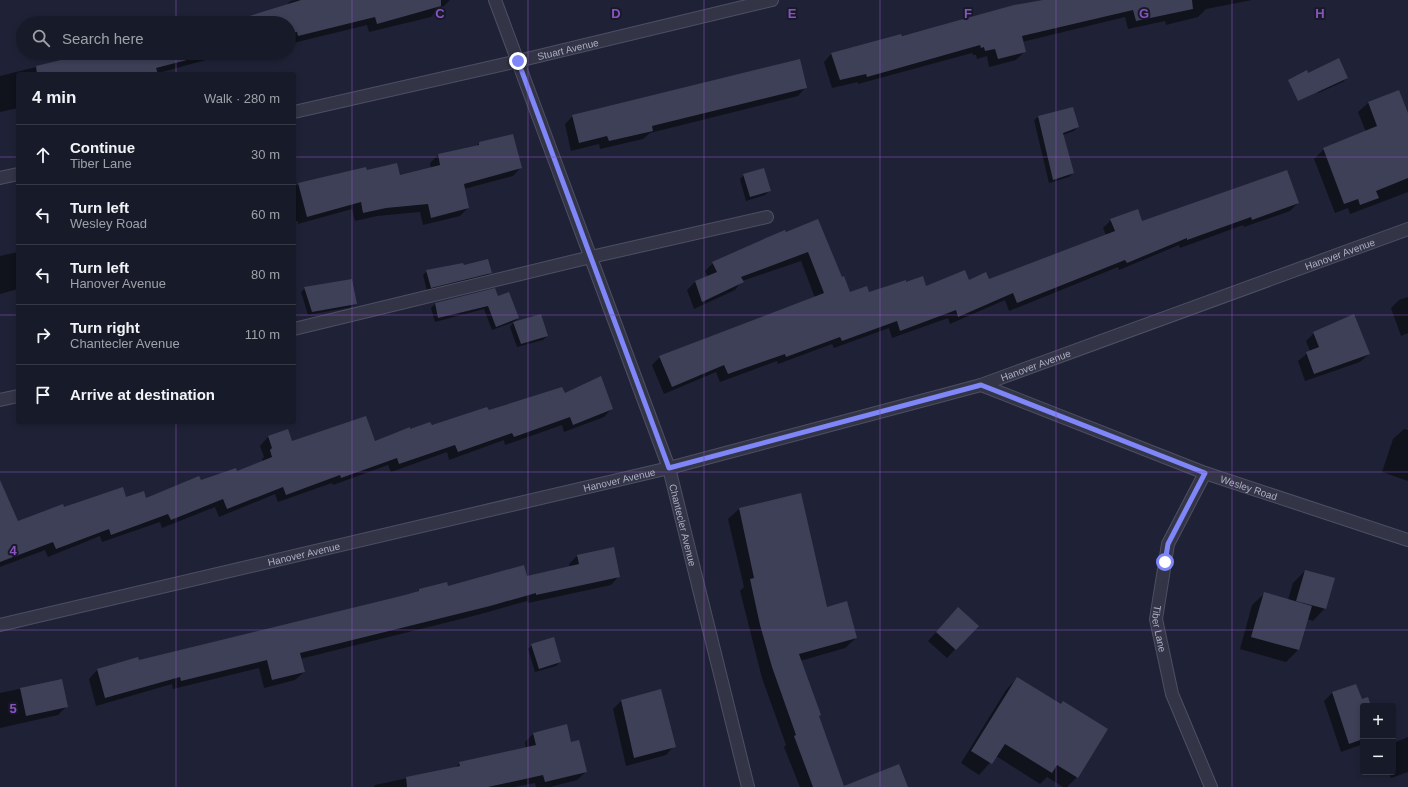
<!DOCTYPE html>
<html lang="en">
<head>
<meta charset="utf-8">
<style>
  body { margin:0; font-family:Arial,sans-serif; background:#242734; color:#f1f3f6 }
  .controls { position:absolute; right:12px; bottom:12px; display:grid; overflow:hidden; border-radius:4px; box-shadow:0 2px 6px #0003 }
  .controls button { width:36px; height:36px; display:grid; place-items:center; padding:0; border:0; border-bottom:1px solid #363845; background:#171a28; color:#f1f3f6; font:20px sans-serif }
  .stop { position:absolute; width:12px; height:12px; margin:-9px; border:3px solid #7e86f8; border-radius:50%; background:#fff }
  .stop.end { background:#7e86f8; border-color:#fff; box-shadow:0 1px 4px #0008 }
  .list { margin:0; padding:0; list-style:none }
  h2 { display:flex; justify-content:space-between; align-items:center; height:52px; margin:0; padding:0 16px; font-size:17px }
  h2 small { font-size:13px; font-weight:400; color:#9ea1a8 }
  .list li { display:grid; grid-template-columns:26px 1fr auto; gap:12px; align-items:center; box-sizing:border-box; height:60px; padding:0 16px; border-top:1px solid #363845 }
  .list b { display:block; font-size:15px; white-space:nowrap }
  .list p { margin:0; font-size:13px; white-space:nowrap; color:#9ea1a8 }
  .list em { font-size:13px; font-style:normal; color:#9ea1a8 }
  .icon { flex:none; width:22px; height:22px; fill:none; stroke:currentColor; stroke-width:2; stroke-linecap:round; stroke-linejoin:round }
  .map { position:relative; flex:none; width:1408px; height:787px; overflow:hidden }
  .search { position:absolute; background:#171a28; box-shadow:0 2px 6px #0003; left:16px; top:16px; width:280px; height:44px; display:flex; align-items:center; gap:10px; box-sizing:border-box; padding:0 14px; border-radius:22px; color:#9ea1a8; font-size:15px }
  .panel { position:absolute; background:#171a28; box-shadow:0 2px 6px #0003; left:16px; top:72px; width:280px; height:352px; border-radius:4px }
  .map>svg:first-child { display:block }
</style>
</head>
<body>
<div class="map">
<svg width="1408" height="787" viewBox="0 0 1408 787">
  <rect width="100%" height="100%" fill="#1f2236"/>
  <path fill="#0007" d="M 296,0 L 450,0 L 444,6 L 439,7 L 431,17 L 369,32 L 367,25 L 289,44 L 289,23 L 231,23 L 286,6 L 290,1 Z
    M 1045,0 L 1252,0 L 1206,9 L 1198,17 L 1166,25 L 1165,21 L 1128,29 L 1125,17 L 1022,42 L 1025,51 L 1016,60 L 989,67 L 987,56 L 977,59 L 976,55 L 973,55 L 972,53 L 858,84 L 858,82 L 832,88 L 824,62 L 832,53 Z
    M 93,53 L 231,53 L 155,74 L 18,74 L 18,108 L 0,112 L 0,76 Z
    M 1319,71 L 1347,78 L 1343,82 L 1318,93 Z
    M 806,87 L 798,96 L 650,133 L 643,139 L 600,149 L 599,144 L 571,151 L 565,124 L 573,116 Z
    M 1399,91 L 1408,116 L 1408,192 L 1350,214 L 1348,208 L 1335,213 L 1314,159 L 1324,149 L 1366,132 L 1358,112 L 1368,103 Z
    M 1038,117 L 1078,127 L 1074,131 L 1063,135 L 1073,173 L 1069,177 L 1049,183 L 1034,120 Z
    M 479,143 L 521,167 L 513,176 L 464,189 L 468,208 L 460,216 L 423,225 L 420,212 L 377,216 L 355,221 L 352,209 L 298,224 L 298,221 L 294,222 L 294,186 L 366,168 L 367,171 L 399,176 L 431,169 L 430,163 L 438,155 L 476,147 Z
    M 744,175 L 769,191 L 765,195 L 746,201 L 740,179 Z
    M 1298,203 L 1290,211 L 1244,227 L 1243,225 L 1180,248 L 1179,245 L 1119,270 L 1118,267 L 1009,311 L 1005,300 L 950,324 L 948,318 L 892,338 L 889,328 L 834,348 L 832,344 L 778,364 L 777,361 L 720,382 L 716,372 L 664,394 L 652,365 L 660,357 L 815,298 L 801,261 L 742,281 L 735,290 L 694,309 L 687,290 L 695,282 L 708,277 L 705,271 L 713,263 L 785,231 L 842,279 L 850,293 L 868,293 L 906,283 L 926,287 L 988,280 L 1106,235 L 1103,228 L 1111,220 L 1142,222 Z
    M 18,252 L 18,289 L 0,294 L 0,256 Z
    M 463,267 L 491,273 L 487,277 L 427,291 L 423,275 L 427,271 Z
    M 305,288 L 356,303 L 352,307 L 308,315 L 301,292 Z
    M 495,289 L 497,298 L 518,318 L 514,323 L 547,336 L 543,340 L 517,347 L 510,327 L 514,322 L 492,330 L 484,309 L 435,322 L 431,308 L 435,304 Z
    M 1408,297 L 1408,333 L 1401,336 L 1391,308 L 1399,300 Z
    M 1314,333 L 1369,354 L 1360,362 L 1305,381 L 1298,361 L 1310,351 L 1306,341 Z
    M 564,394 L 612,408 L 604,417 L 564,432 L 562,425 L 505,445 L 504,440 L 449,460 L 447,452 L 391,472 L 388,465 L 333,485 L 332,483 L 278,502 L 275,494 L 219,517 L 215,507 L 162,528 L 160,522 L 102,542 L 100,536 L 48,557 L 45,550 L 0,567 L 0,512 L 17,523 L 64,508 L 125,498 L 146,499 L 200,481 L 237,472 L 263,462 L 262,459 L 264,457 L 260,446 L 268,437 L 287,430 L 292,442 L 374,442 L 410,430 Z
    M 1404,429 L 1408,430 L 1408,481 L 1382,472 L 1393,439 Z
    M 739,509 L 826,608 L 856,638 L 845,648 L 800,661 L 843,787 L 800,787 L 784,747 L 786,745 L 762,678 L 740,591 L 744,587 L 728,519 Z
    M 577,556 L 619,576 L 611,585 L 528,603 L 527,601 L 481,614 L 300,659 L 304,672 L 295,680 L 264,688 L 259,668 L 173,689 L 172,684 L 96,706 L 89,679 L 97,670 L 137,658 L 138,661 L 415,594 L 419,590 L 526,577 L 570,567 L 569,564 Z
    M 1305,571 L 1325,608 L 1313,621 L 1307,619 L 1298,650 L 1286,662 L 1240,649 L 1252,605 L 1265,593 L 1288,600 L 1293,583 Z
    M 950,617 L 977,626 L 947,658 L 928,641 Z
    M 532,645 L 560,662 L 556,666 L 535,672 L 528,649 Z
    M 1017,678 L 1077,777 L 1067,787 L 1063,787 L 1047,777 L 1040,784 L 996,756 L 979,775 L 961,763 L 1006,690 Z
    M 61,680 L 66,707 L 58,715 L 0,728 L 0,693 Z
    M 1356,685 L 1361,700 L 1370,706 L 1363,706 L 1363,744 L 1341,752 L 1324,701 L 1332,693 Z
    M 661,691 L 674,746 L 666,755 L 626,766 L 613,709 L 621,701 Z
    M 533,734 L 586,772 L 577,780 L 550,787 L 536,787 L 535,783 L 514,787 L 373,787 L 375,785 L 455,768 L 460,763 L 526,748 L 525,742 Z
    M 1408,737 L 1408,772 L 1391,778 L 1389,772 L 1393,772 L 1393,743 Z"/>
  <path fill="#3e4058" d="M 301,0 L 441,0 L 441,6 L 377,24 L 375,17 L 298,36 L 297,32 L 289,33 L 289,23 L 227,23 Z
    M 1043,0 L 1192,0 L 1193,9 L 1136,21 L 1133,10 L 1022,36 L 1026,52 L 998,59 L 995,49 L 985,51 L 984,47 L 981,48 L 980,45 L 867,77 L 866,74 L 840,80 L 831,53 L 901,34 L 902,36 L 1014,5 Z
    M 224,16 L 225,23 L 192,23 Z
    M 90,53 L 214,53 L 156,68 L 158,74 L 37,74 L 36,66 Z
    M 1339,58 L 1348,78 L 1298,101 L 1288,80 L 1307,70 L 1308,73 Z
    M 800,59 L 807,88 L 652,126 L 653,131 L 609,141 L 607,136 L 579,143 L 572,115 Z
    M 1399,90 L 1408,113 L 1408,178 L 1376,191 L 1379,198 L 1360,205 L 1358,199 L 1344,204 L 1323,148 L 1377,126 L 1368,102 Z
    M 1073,107 L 1079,127 L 1063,133 L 1074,173 L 1053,180 L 1038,116 Z
    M 513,134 L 522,168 L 464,184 L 469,208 L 431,218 L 428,204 L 386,208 L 363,213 L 361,202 L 307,217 L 298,183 L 366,167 L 367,170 L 397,163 L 400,175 L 440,165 L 438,154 L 479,145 L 479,142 Z
    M 764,168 L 771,191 L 750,197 L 743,174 Z
    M 1287,170 L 1299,203 L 1252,220 L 1251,217 L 1187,240 L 1187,238 L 1127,263 L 1125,260 L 1017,303 L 1013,293 L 958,317 L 956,310 L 900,331 L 897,321 L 842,341 L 840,337 L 786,357 L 785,354 L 728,374 L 724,365 L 672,387 L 659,356 L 824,293 L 808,252 L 741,277 L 744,282 L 702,302 L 695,281 L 717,272 L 712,262 L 773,235 L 785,230 L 786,232 L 818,219 L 842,277 L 844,276 L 850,292 L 867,286 L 869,292 L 906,280 L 906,282 L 923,276 L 926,286 L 965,270 L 969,280 L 986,272 L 989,279 L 1115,231 L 1110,219 L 1138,209 L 1142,221 Z
    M 488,259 L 492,273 L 431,288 L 426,270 L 463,263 L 464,265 Z
    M 352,279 L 357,304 L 312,312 L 304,287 Z
    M 495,288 L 498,296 L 509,292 L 519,318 L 496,327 L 488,306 L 438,318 L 435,303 Z
    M 541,314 L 548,336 L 521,344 L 513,322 Z
    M 1354,314 L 1370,354 L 1314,374 L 1306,352 L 1319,347 L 1313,332 Z
    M 601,376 L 613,409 L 573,425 L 570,417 L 514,437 L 512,433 L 458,452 L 455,445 L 399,464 L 397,458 L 341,478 L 340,475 L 286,495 L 283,487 L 227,509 L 223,499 L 171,520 L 168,514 L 111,535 L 109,529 L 56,549 L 53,542 L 0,562 L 0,480 L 18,521 L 63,504 L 64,507 L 123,487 L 126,497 L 144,491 L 146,498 L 199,476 L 201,480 L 236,468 L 237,471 L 272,457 L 270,450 L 272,448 L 268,436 L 288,429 L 292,441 L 366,416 L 375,441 L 410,427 L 410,429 L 430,422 L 432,425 L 487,407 L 489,410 L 562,387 L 565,393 Z
    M 801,493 L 827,607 L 847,601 L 857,638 L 799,654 L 821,715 L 819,716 L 844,786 L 899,764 L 908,787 L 813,787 L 794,736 L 796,735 L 772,667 L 760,625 L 750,579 L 754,578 L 739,508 Z
    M 614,547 L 620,577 L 536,595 L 536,593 L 490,606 L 300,653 L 305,672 L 272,680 L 267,660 L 181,681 L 180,677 L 105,698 L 97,669 L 138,657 L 139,660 L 405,595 L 419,591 L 419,589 L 447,582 L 448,586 L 524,565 L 527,576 L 579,564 L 577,555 Z
    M 1305,570 L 1335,578 L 1326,609 L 1296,601 Z
    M 1264,592 L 1312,606 L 1299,650 L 1251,637 Z
    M 958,607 L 979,626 L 956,650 L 936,632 Z
    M 554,637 L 561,662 L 539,669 L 531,644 Z
    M 1017,677 L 1061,704 L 1063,701 L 1108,729 L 1078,778 L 1057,765 L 1052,773 L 1005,744 L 992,764 L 971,751 Z
    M 62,679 L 68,707 L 26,716 L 20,688 Z
    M 1356,684 L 1362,699 L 1368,697 L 1371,706 L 1363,706 L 1363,739 L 1349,744 L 1332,692 Z
    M 661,689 L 676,747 L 634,758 L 621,700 Z
    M 567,724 L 571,742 L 579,740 L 587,772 L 545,782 L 543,775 L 488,787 L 407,787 L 406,777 L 460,766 L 459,762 L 536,745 L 533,733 Z"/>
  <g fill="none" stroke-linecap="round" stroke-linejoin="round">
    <defs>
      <path id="lane" d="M 294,329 L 591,257 L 767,217
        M 0,400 L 18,396"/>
      <g id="street">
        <path id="s1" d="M 495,0 L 669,468 L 748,787"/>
        <path id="s2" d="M 294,112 L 518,61 L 772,0"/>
        <path d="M 0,178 L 18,174"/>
        <path id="s3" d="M 981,385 L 1205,473 L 1408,540"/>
        <path id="s4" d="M 1205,473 L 1168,544 L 1156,619 L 1172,694 L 1211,787"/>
        <path id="s5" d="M 0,625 L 669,468 L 981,385 L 1408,229"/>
      </g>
    </defs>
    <use href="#lane" stroke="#4d4f62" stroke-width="14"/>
    <use href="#street" stroke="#4d4f62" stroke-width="14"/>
    <use href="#lane" stroke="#333547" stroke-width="12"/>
    <use href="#street" stroke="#333547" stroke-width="12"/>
  </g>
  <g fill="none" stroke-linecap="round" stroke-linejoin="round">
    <path stroke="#7e86f8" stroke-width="5" d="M 518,61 L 669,468 L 981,385 L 1205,473 L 1168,544 L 1165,562"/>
  </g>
  <path fill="none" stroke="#8a53c0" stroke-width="1" stroke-opacity="0.55" d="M 176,0 L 176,23M 352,0 L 352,787M 528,0 L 528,787M 704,0 L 704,787M 880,0 L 880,787M 1056,0 L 1056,787M 1232,0 L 1232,787M 176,53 L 176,74M 0,157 L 18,157M 294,157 L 1408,157M 0,315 L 18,315M 294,315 L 1408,315M 176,422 L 176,787M 0,472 L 1408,472M 0,630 L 1408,630"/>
  <g text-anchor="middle" stroke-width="4" stroke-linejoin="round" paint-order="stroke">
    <g font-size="10" fill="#adaec4" stroke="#181a2b">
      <text dy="4" stroke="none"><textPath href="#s2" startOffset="281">Stuart Avenue</textPath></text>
      <text dy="4" stroke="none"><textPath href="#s5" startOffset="1392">Hanover Avenue</textPath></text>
      <text dy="4" stroke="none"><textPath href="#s5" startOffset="1068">Hanover Avenue</textPath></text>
      <text dy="4" stroke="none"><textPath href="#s5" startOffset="636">Hanover Avenue</textPath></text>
      <text dy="4" stroke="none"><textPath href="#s3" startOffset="287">Wesley Road</textPath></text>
      <text dy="4" stroke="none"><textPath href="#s1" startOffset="558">Chantecler Avenue</textPath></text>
      <text dy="4" stroke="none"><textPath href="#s5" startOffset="312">Hanover Avenue</textPath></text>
      <text dy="4" stroke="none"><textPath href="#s4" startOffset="166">Tiber Lane</textPath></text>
    </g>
  </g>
  <g font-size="13" text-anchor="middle" font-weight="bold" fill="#8a53c0" stroke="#181a2b" stroke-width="4" stroke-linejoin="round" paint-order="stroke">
    <text x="440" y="18">C</text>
    <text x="616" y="18">D</text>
    <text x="792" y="18">E</text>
    <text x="968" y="18">F</text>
    <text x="1144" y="18">G</text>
    <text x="1320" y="18">H</text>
    <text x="13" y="555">4</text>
    <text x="13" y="713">5</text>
  </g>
</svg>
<div class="controls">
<button>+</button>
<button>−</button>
</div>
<div class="stop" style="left:1165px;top:562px"></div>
<div class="stop end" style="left:518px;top:61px"></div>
<div class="search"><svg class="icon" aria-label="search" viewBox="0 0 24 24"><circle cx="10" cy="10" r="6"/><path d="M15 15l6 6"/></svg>Search here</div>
<section class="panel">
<h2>4 min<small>Walk · 280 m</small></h2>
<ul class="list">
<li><svg class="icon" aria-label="ahead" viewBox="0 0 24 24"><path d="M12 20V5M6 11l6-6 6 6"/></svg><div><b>Continue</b><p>Tiber Lane</p></div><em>30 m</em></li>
<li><svg class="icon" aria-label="left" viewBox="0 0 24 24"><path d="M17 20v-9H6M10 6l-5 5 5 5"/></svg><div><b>Turn left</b><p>Wesley Road</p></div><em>60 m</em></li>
<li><svg class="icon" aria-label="left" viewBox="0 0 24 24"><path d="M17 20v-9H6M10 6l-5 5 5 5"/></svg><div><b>Turn left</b><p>Hanover Avenue</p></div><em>80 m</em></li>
<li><svg class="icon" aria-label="right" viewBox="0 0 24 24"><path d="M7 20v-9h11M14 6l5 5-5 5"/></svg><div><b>Turn right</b><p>Chantecler Avenue</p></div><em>110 m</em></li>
<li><svg class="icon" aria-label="arrive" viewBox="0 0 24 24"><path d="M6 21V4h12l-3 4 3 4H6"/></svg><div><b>Arrive at destination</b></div></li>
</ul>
</section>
</div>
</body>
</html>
